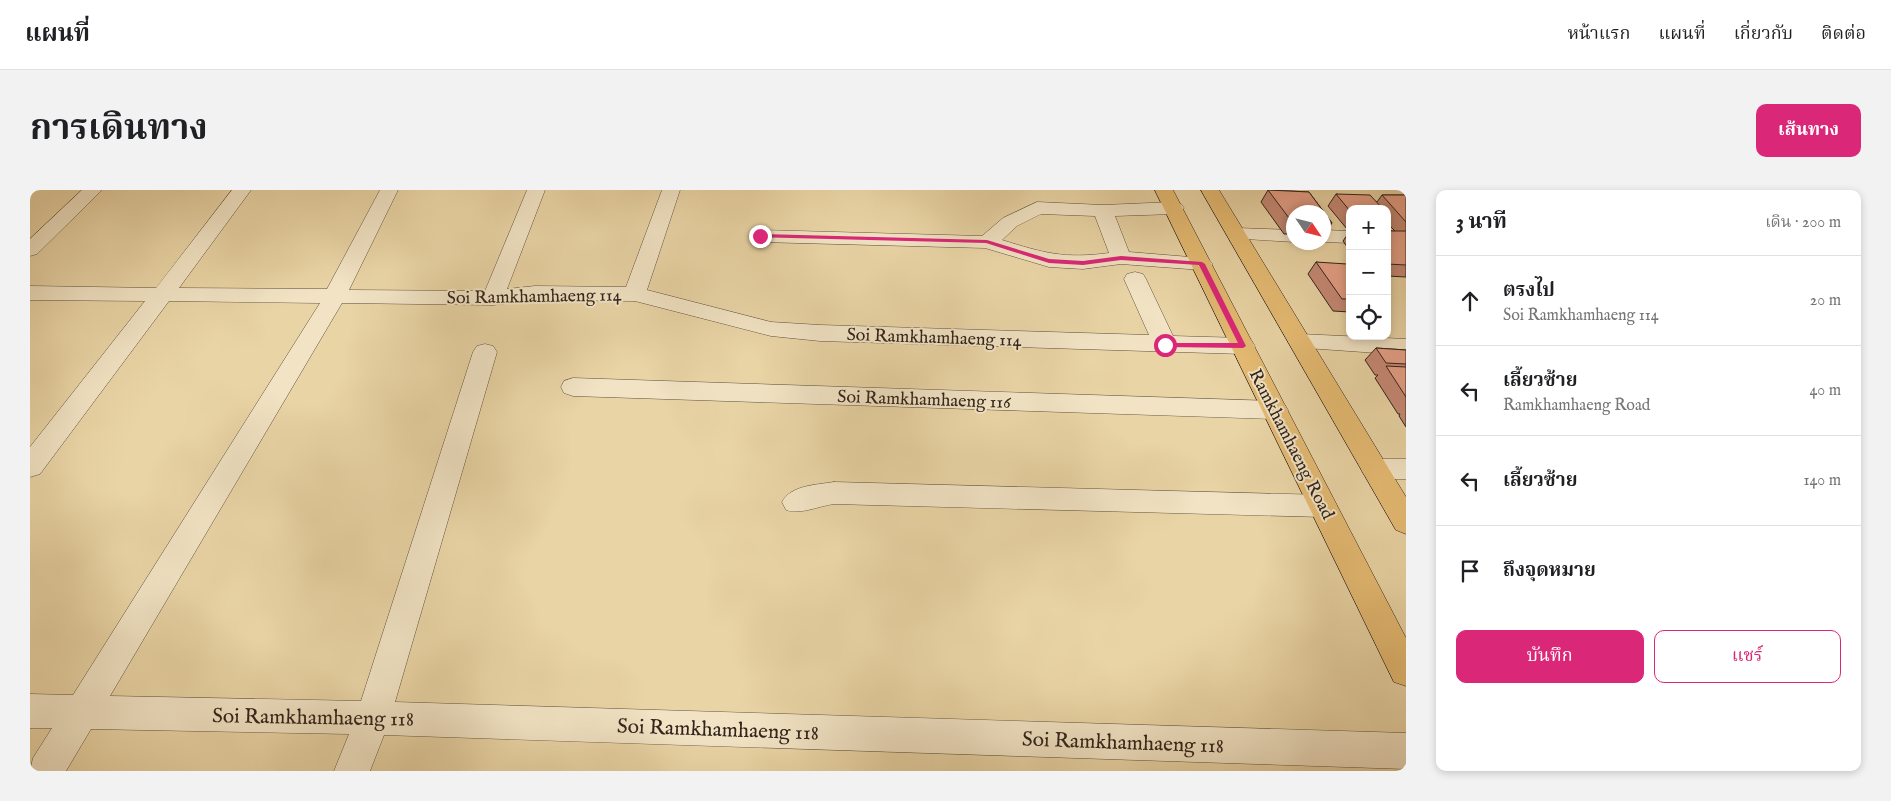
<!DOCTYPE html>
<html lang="th">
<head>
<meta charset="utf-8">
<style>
  body { margin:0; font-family:"IM FELL English","Noto Serif Thai",serif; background:#f2f2f2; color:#202124 }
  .controls { position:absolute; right:15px; top:15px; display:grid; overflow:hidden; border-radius:10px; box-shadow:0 2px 8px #0003 }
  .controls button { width:45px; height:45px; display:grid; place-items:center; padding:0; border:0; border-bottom:1px solid #e0e0e0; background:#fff; color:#202124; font:25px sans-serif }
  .compass { position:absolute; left:1256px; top:15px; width:45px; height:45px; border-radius:50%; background:#fff; box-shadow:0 2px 8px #0003; rotate:125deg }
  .stop { position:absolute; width:15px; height:15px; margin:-11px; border:4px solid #db2777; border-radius:50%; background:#fff }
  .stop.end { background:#db2777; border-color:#fff; box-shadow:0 1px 5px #0008 }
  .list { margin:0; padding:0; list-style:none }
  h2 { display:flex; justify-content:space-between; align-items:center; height:65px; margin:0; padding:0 20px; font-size:21px }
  h2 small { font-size:16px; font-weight:400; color:#757577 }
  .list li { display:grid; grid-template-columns:32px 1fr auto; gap:15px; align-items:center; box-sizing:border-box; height:90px; padding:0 20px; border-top:1px solid #e0e0e0 }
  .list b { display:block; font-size:19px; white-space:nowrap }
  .list p { margin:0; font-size:16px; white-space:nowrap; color:#757577 }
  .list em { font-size:16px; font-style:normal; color:#757577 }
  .actions { display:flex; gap:10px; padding:15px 20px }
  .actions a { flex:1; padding:11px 0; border:1px solid #db2777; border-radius:10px; text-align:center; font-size:18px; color:#db2777 }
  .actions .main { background:#db2777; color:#fff }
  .icon { flex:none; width:28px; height:28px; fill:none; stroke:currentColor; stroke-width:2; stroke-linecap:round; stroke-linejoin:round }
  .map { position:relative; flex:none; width:1376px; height:581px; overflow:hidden; border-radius:10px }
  header { display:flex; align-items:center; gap:30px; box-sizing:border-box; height:70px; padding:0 25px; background:#fff; border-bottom:1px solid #e0e0e0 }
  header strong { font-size:24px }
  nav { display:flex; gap:28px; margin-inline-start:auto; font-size:18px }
  .intro { display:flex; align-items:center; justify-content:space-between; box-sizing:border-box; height:120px; padding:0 30px }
  h1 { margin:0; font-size:35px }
  .button { padding:12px 22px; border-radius:10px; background:#db2777; color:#fff; font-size:18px; font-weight:700 }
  main { display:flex; gap:30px; padding:0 30px }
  aside { flex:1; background:#fff; border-radius:10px; box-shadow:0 2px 8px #0003 }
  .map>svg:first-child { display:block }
</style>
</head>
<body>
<header>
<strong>แผนที่</strong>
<nav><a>หน้าแรก</a><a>แผนที่</a><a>เกี่ยวกับ</a><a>ติดต่อ</a></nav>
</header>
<div class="intro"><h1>การเดินทาง</h1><a class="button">เส้นทาง</a></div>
<main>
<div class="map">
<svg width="1376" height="581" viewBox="0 0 1376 581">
  <rect width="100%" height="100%" fill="#e9d4a5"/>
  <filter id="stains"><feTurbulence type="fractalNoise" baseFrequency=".004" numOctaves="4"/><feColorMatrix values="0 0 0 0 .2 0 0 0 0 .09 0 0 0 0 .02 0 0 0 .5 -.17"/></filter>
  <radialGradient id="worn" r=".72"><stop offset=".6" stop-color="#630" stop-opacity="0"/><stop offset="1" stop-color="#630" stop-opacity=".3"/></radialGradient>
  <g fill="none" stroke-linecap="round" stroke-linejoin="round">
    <defs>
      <path id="minor" d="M 52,0 L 72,0 L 7,64 L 0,66 L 0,49 Z
        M 202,0 L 221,0 L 149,98 L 297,99 L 350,0 L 368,0 L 319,100 L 455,101 L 497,0 L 515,0 L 477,99 L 505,96 L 596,97 L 632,0 L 650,0 L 617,100 L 741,132 L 790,135 L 1119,145 L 1094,89 L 1097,84 L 1105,82 L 1113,84 L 1116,89 L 1143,146 L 1213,148 L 1221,150 L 1225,156 L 1221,162 L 1213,164 L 790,151 L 741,146 L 605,111 L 505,110 L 463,115 L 312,113 L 80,506 L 331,511 L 443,162 L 447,156 L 455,154 L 463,156 L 467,162 L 365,512 L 1376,543 L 1376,579 L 354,545 L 340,581 L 304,581 L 319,544 L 61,539 L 36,581 L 0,581 L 3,568 L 22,538 L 0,538 L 0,504 L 43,505 L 290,113 L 139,111 L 10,284 L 0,287 L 0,257 L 115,111 L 0,110 L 0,96 L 126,98 Z
        M 1007,12 L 1073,15 L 1144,12 L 1151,14 L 1154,18 L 1151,22 L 1144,24 L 1085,26 L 1099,62 L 1172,68 L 1179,70 L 1183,74 L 1179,78 L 1172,80 L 1091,74 L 1053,79 L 1019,77 L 955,58 L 729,52 L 722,50 L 719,46 L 722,42 L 729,40 L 952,46 L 973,28 ZM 1011,24 L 1065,26 L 1079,63 C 1034,69 1014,63 972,50 L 987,36 Z
        M 1207,38 L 1264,40 L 1264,52 L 1200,48 L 1197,44 L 1200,40 Z
        M 1294,40 L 1320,41 L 1320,53 L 1294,52 Z
        M 1270,144 L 1376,149 L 1376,165 L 1262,157 L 1258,152 L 1262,147 Z
        M 543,188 L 1245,211 L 1254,214 L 1258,220 L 1254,226 L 1245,229 L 543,206 L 534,203 L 531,197 L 534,191 Z
        M 1345,269 L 1376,269 L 1376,289 L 1345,289 L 1335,286 L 1331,279 L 1335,272 Z
        M 804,292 L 1293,305 L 1303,308 L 1307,316 L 1303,324 L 1293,327 L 804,314 C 788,316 771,325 756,320 L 752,312 C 761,295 786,295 804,292 Z"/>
      <path id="major" d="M 1125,0 L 1143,0 L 1376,448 L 1376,496 L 1364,492 Z
        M 1171,0 L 1189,0 L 1376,307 L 1376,344 L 1366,340 Z"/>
    </defs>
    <use href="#minor" stroke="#60503e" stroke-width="1"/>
    <use href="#major" stroke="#32241c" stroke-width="1"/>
    <use href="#minor" fill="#f1e3c4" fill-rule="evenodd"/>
    <use href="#major" fill="#e4ba72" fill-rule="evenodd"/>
  </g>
  <path fill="#c68a76" stroke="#32241c" d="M 1238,0 L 1279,2 L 1302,33 L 1294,45 L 1294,22 L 1264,22 L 1264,44 L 1254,44 L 1231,12 Z
    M 1306,4 L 1347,12 L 1352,5 L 1376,5 L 1376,87 L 1357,86 L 1357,41 L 1365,41 L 1357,33 L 1357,19 L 1320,19 L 1320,39 L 1317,39 L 1298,16 Z
    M 1320,41 L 1320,61 L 1313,51 Z
    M 1286,72 L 1320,78 L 1320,122 L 1303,121 L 1278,84 Z
    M 1346,158 L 1376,160 L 1376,237 L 1369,226 L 1370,224 L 1368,224 L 1345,188 L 1348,185 L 1345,185 L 1335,170 Z"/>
  <path fill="#e6a189" stroke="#32241c" d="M 1238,0 L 1279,2 L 1302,33 L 1294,33 L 1294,22 L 1264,22 L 1264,32 L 1262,32 Z
    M 1306,4 L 1340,5 L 1353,19 L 1320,19 L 1320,21 Z
    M 1352,5 L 1376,5 L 1376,32 Z
    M 1357,41 L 1376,41 L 1376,75 L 1357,74 Z
    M 1286,72 L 1317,74 L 1320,78 L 1320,109 L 1312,109 Z
    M 1346,158 L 1376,160 L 1376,174 L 1356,173 Z
    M 1356,176 L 1376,177 L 1376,207 Z"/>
  <path fill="#db2777" d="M 730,44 L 957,50 L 1019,69 L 1053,71 L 1091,66 L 1172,72 L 1175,74 L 1216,156 L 1213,158 L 1135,157 L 1132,155 L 1135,153 L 1208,153 L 1169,75 L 1091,70 L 1053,75 L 1019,73 L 956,53 L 727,47 Z"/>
  <g text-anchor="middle" stroke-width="4" stroke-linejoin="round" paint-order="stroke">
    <g font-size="18" fill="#32241c" stroke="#f1e3c4">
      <text transform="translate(504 106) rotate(-1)" y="6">Soi Ramkhamhaeng 114</text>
      <text transform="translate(904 147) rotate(2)" y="6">Soi Ramkhamhaeng 114</text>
      <text transform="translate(894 209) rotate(2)" y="6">Soi Ramkhamhaeng 116</text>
      <text transform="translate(1262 254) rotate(63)" y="6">Ramkhamhaeng Road</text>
    </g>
    <g font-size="21" fill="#32241c" stroke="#f1e3c4">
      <text transform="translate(283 527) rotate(1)" y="7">Soi Ramkhamhaeng 118</text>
      <text transform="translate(688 539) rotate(2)" y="7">Soi Ramkhamhaeng 118</text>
      <text transform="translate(1093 552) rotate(2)" y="7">Soi Ramkhamhaeng 118</text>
    </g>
  </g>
  <rect width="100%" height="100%" filter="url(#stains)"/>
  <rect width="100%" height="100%" fill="url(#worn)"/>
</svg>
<div class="controls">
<button>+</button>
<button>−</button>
<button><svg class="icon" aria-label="locate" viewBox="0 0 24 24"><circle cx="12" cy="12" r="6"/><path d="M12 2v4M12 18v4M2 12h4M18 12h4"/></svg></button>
</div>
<svg class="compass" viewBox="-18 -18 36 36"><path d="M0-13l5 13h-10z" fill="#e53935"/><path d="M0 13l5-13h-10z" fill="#757577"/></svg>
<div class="stop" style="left:1135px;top:155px"></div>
<div class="stop end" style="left:730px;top:46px"></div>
</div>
<aside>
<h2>3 นาที<small>เดิน · 200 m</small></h2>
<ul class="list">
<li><svg class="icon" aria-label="ahead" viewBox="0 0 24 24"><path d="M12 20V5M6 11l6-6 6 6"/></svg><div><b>ตรงไป</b><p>Soi Ramkhamhaeng 114</p></div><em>20 m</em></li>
<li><svg class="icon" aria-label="left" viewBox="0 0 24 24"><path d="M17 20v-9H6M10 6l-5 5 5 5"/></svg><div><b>เลี้ยวซ้าย</b><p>Ramkhamhaeng Road</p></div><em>40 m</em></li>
<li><svg class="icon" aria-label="left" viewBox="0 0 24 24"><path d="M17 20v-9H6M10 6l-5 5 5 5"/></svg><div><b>เลี้ยวซ้าย</b></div><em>140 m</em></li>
<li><svg class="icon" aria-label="arrive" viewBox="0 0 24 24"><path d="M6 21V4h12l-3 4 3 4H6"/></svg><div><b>ถึงจุดหมาย</b></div></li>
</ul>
<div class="actions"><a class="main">บันทึก</a><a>แชร์</a></div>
</aside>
</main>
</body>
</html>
